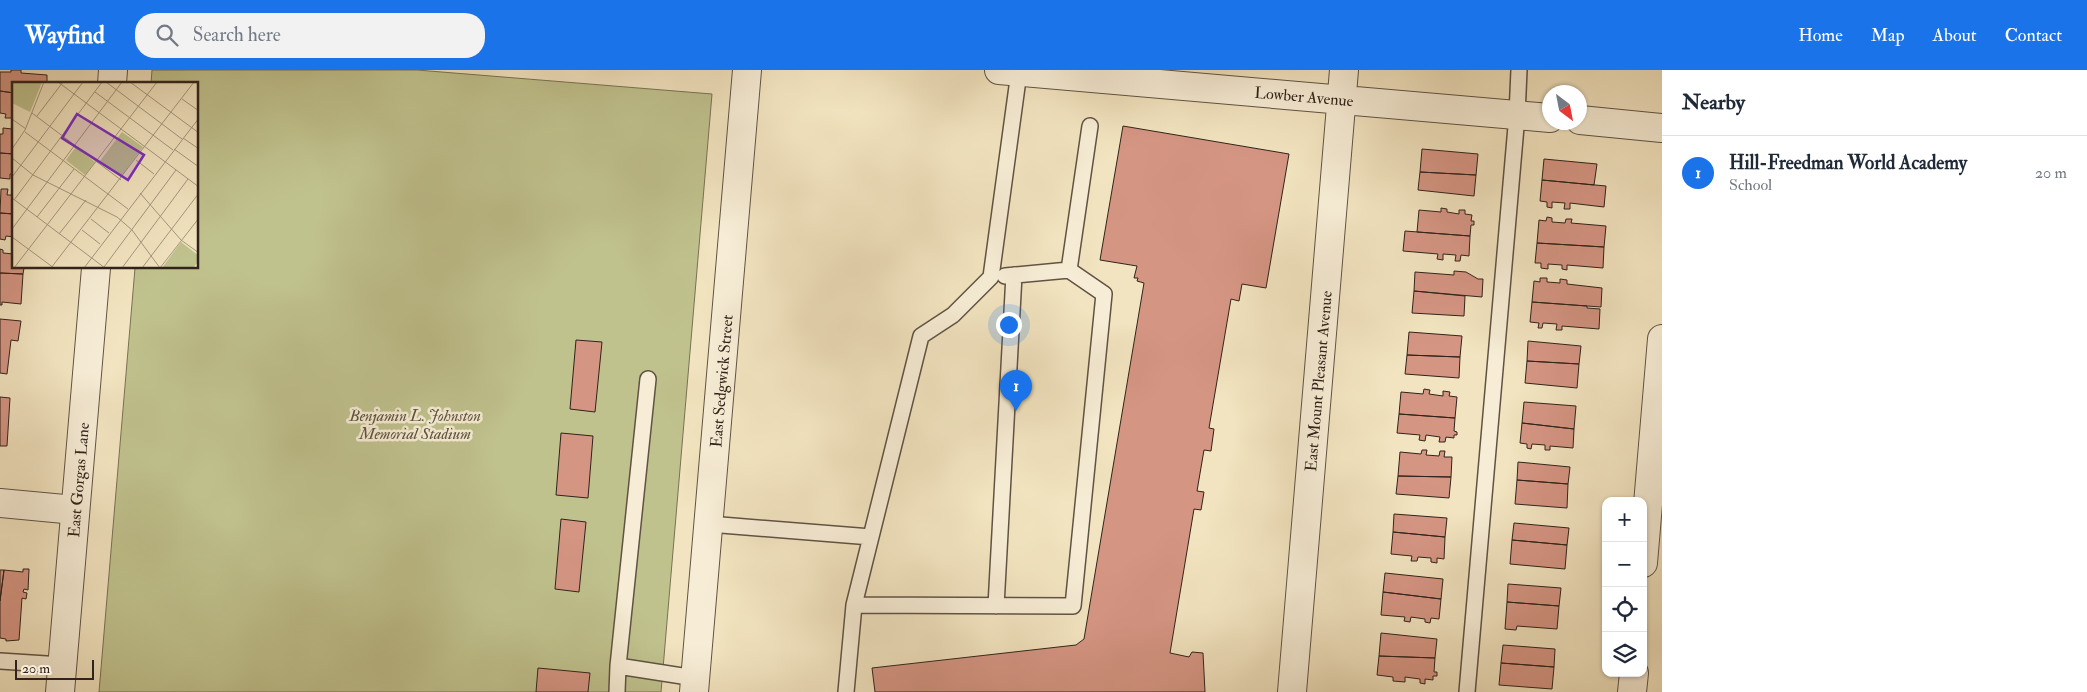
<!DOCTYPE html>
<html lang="en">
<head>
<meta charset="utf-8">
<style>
  body { margin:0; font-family:"IM FELL Double Pica",serif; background:#f2f2f3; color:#1f2937 }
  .controls { position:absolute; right:15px; bottom:15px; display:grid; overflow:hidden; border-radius:10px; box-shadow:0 1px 4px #0004 }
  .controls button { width:45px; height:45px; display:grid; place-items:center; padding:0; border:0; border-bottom:1px solid #e0e1e3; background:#fff; color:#1f2937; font:25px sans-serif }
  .compass { position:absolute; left:1542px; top:15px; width:45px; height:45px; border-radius:50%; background:#fff; box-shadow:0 1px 4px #0004; rotate:148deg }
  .scale { position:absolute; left:15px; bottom:12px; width:79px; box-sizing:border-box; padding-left:5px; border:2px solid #30231b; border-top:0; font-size:14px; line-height:18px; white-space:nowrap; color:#30231b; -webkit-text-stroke:4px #f7edd6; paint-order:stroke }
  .you { position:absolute; left:1008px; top:254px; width:18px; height:18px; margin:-12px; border:4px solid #fff; border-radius:50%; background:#1a73e8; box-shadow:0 0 0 8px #1a73e833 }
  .badge { display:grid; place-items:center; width:32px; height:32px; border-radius:50%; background:#1a73e8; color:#fff; font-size:16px; font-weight:700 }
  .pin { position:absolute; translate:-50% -41px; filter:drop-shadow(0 1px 2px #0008) }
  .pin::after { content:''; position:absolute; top:26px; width:18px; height:15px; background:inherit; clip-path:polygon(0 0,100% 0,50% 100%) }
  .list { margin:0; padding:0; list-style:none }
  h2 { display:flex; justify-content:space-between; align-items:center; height:65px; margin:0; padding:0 20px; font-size:21px }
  h2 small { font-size:16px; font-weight:400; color:#747a83 }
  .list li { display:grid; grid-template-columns:32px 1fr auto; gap:15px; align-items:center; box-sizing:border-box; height:75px; padding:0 20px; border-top:1px solid #e0e1e3 }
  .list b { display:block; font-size:19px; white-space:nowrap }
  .list p { margin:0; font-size:16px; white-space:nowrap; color:#747a83 }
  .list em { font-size:16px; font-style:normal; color:#747a83 }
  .icon { flex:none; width:28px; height:28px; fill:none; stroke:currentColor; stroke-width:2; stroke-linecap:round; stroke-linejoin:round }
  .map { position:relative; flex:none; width:1662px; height:622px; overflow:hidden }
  header { display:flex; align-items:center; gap:30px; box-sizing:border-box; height:70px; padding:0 25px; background:#1a73e8; color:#fff }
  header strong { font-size:24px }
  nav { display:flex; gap:28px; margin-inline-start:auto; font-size:18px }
  .search { width:350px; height:45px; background:#f2f2f3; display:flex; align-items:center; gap:12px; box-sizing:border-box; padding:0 18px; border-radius:20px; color:#747a83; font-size:19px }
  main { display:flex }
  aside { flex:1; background:#fff }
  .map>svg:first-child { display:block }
</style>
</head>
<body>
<header>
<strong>Wayfind</strong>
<div class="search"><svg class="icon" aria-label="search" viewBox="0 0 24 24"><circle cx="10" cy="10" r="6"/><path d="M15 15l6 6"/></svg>Search here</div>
<nav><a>Home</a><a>Map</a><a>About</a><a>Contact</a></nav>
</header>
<main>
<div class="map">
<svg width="1662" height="622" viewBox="0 0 1662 622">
  <rect width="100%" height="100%" fill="#f2e4c0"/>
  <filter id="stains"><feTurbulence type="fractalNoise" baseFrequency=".004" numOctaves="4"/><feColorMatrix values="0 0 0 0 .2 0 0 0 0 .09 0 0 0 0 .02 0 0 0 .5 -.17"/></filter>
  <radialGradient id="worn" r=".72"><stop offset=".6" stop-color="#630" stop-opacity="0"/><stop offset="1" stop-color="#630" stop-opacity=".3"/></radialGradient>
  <path fill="#c0c28e" stroke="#787254" d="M 152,0 L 417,0 L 712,24 L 661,622 L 99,622 L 135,198 L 198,198 L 198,14 L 151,14 Z"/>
  <path fill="#d59583" stroke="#30231b" d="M 11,0 L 21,0 L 21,3 L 47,5 L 47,14 L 14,14 L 14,23 L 0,21 L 0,2 L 11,2 Z
    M 0,21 L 14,23 L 14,48 L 5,48 L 6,44 L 0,43 Z
    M 1123,56 L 1289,84 L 1266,218 L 1242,214 L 1239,231 L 1231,229 L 1209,358 L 1214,359 L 1211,381 L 1204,380 L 1197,421 L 1204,422 L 1201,440 L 1194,439 L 1170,583 L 1189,587 L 1192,582 L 1203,583 L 1205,622 L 875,622 L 872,598 L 1076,575 L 1084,569 L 1144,213 L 1137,211 L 1138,208 L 1134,208 L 1137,196 L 1100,190 Z
    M 3,58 L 12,59 L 14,84 L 0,83 L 0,64 L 3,64 Z
    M 1422,79 L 1478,84 L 1476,105 L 1420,102 Z
    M 0,83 L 14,84 L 14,105 L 10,104 L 10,109 L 0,108 Z
    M 1544,89 L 1597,94 L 1594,115 L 1542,110 Z
    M 1420,102 L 1476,105 L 1474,126 L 1418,120 Z
    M 1542,110 L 1606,116 L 1604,137 L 1570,133 L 1570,139 L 1564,139 L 1565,133 L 1552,132 L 1552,138 L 1547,137 L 1547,132 L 1540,131 Z
    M 1,119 L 8,119 L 7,125 L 14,125 L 14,144 L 0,143 Z
    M 1441,138 L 1447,139 L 1447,142 L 1459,144 L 1459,140 L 1465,140 L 1465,144 L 1472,145 L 1471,151 L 1474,151 L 1474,155 L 1471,155 L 1470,166 L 1417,162 L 1419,140 L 1441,142 Z
    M 0,143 L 14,144 L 14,167 L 6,166 L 5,170 L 0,169 Z
    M 1547,147 L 1552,148 L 1552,152 L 1565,153 L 1566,149 L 1572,149 L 1571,153 L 1606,156 L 1604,177 L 1537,173 L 1539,150 L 1546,151 Z
    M 1405,161 L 1470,166 L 1469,186 L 1461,185 L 1460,191 L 1455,191 L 1456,185 L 1443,184 L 1443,190 L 1437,189 L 1438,184 L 1403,181 Z
    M 1537,173 L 1604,177 L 1603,198 L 1567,195 L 1567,200 L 1562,199 L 1562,195 L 1548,194 L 1548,199 L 1541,198 L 1541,193 L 1535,193 Z
    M 0,179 L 3,180 L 3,183 L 14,184 L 14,198 L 24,198 L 23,204 L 0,203 Z
    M 1454,201 L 1466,202 L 1478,209 L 1483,209 L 1482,227 L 1414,221 L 1415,202 L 1454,205 Z
    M 0,203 L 23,204 L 21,234 L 2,232 L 2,235 L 0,235 Z
    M 1540,208 L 1547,208 L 1547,212 L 1560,213 L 1560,209 L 1567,210 L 1567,214 L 1602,218 L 1601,237 L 1532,232 L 1534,211 L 1540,212 Z
    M 1414,221 L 1465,226 L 1464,246 L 1412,243 Z
    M 1532,232 L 1587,236 L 1587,238 L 1600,239 L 1599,259 L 1562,256 L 1562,260 L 1556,260 L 1557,254 L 1543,253 L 1542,258 L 1538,258 L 1539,253 L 1530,252 Z
    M 0,249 L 21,251 L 18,271 L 11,270 L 7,304 L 0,303 Z
    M 1409,262 L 1462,266 L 1460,287 L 1407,285 Z
    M 576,270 L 602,272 L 595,342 L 570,339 Z
    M 1528,271 L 1581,276 L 1579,294 L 1527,291 Z
    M 1407,285 L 1460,287 L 1459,308 L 1405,304 Z
    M 1527,291 L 1579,294 L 1577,318 L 1525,313 Z
    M 1424,319 L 1430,320 L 1429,324 L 1443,326 L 1443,321 L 1450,322 L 1449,326 L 1457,327 L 1455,348 L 1399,344 L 1401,322 L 1423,324 Z
    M 0,327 L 10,328 L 7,376 L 0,376 Z
    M 1524,332 L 1576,336 L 1574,359 L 1522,353 Z
    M 1399,344 L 1455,348 L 1454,361 L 1457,362 L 1457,365 L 1454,365 L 1454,368 L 1446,367 L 1445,372 L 1439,372 L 1440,367 L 1426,365 L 1425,371 L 1419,370 L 1420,365 L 1397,363 Z
    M 1522,353 L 1574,359 L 1573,378 L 1550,376 L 1550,380 L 1545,380 L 1545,375 L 1532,374 L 1531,379 L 1527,378 L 1527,374 L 1520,373 Z
    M 561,363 L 593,366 L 588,428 L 556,425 Z
    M 1422,380 L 1427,380 L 1426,385 L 1439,386 L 1440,381 L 1445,381 L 1444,387 L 1452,387 L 1451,407 L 1398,406 L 1400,382 L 1421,384 Z
    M 1518,392 L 1570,397 L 1568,414 L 1517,410 Z
    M 1398,406 L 1451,407 L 1449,428 L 1396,424 Z
    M 1517,410 L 1568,414 L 1567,438 L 1515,434 Z
    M 1394,444 L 1447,448 L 1445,467 L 1393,462 Z
    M 561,449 L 586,452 L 579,522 L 555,519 Z
    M 1514,453 L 1569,458 L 1567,475 L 1512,470 Z
    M 1393,462 L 1445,467 L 1444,489 L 1437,488 L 1437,493 L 1431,492 L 1431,488 L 1418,487 L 1417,491 L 1411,491 L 1412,486 L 1391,484 Z
    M 1512,470 L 1567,475 L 1565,499 L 1510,494 Z
    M 23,499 L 29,499 L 28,520 L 24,519 L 23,522 L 27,523 L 26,529 L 22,528 L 19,570 L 6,571 L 6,569 L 0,568 L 0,531 L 4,500 L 23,502 Z
    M 0,500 L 4,500 L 0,531 Z
    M 1385,503 L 1443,509 L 1441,529 L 1383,522 Z
    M 1508,514 L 1561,518 L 1559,536 L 1507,532 Z
    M 1383,522 L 1441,529 L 1439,549 L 1431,548 L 1430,553 L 1425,552 L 1425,549 L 1411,547 L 1410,552 L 1404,551 L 1405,547 L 1381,545 Z
    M 1507,532 L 1559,536 L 1557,559 L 1517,556 L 1516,560 L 1505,559 Z
    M 1381,563 L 1437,569 L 1435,588 L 1379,586 Z
    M 1503,575 L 1555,579 L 1554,597 L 1501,593 Z
    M 1379,586 L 1435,588 L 1434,602 L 1437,602 L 1437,606 L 1433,606 L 1433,610 L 1425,609 L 1425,614 L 1420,613 L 1420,609 L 1405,607 L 1405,612 L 1393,611 L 1393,607 L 1377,605 Z
    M 1501,593 L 1554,597 L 1552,619 L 1499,615 Z
    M 538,598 L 590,603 L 588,622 L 536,622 Z"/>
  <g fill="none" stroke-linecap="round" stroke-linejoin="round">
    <defs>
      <path id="lane" d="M 1005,206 L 1069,200 L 1090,56
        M 648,309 L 618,596 L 695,608
        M 709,454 L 871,467
        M 854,535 L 1073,536 L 1104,224 L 1069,200
        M 996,536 L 1014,205
        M 0,591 L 62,595
        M 617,622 L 618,596
        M 846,622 L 854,535 L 921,266 L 953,245 L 991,207 L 1019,2
        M 1467,622 L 1517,45 L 1519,0"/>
      <path id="street" d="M 999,0 L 1550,48
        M 112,14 L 113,0
        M 1580,50 L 1662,58
        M 0,433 L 75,440
        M 1643,493 L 1662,269
        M 60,622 L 96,198
        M 694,622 L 747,0
        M 1292,622 L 1344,0
        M 1632,622 L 1634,603"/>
    </defs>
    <use href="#lane" stroke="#605344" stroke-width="18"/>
    <use href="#street" stroke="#605344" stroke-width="30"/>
    <use href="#lane" stroke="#f7edd6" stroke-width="15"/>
    <use href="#street" stroke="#f7edd6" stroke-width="28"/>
  </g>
  <g text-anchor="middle" stroke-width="5" stroke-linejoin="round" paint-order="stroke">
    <g font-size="16" fill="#30231b" stroke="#f7edd6">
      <text transform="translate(1304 26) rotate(5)" y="6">Lowber Avenue</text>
      <text transform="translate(721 311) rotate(-85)" y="6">East Sedgwick Street</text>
      <text transform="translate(1318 311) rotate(-85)" y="6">East Mount Pleasant Avenue</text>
      <text transform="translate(78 410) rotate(-85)" y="6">East Gorgas Lane</text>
    </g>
    <g font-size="16" font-style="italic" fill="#5b533e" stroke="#f7edd6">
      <text x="415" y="351">Benjamin L. Johnston<tspan x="415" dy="18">Memorial Stadium</tspan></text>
    </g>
  </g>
  <g transform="translate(12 12)">
    <rect width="186" height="186" fill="#f2e4c0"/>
    <path d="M 0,0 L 30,0 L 18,30 L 0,21 ZM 110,50 L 131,65 L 109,95 L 88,79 ZM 64,65 L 83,80 L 73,93 L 54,78 ZM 169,160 L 186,173 L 186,180 L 181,186 L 150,186 Z" fill="#c0c28e"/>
    <path fill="none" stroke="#a4977e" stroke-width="1" d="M 46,0 L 187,105M 94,0 L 170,57M 118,0 L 187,51M 83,10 L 161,68M 170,17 L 187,29M 20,31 L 109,98M 25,34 L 51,0M 0,37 L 14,47M 13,50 L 116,127M 171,56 L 187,67M 0,67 L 13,48 L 32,0M 162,67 L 187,85M 0,76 L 21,93 L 105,135 L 120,148 L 148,186M 124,78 L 142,92M 0,95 L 71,0M 128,111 L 169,158 L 187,171M 0,116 L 93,186M 2,118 L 90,0M 25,135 L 62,87M 79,137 L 97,151M 0,147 L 110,0M 70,148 L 88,162M 47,152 L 74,118M 0,155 L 42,186M 92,185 L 164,88M 2,186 L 145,0M 39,186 L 182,0M 72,186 L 187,36M 110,186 L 176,97M 130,186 L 187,111M 148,186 L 187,136"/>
    <path fill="#7b2cbf" fill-opacity="0.15" stroke="#7b2cbf" stroke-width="2.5" d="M 65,32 L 132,73 L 116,98 L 50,56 Z"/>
    <rect width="186" height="186" fill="none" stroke="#30231b" stroke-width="2.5"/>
  </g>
  <rect width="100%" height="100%" filter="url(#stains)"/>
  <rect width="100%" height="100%" fill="url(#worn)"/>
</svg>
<div class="controls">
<button>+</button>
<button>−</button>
<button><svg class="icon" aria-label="locate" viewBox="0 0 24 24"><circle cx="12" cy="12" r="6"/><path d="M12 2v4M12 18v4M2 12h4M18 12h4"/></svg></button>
<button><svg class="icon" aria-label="layers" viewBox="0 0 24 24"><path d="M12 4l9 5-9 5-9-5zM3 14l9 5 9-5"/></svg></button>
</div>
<svg class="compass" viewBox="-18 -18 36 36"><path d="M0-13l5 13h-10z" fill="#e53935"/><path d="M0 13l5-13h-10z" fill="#747a83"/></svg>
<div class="scale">20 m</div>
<div class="you"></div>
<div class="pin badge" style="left:1016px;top:341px">1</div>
</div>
<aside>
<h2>Nearby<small></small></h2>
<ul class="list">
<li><span class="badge">1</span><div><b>Hill-Freedman World Academy</b><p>School</p></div><em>20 m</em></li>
</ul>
</aside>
</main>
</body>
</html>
